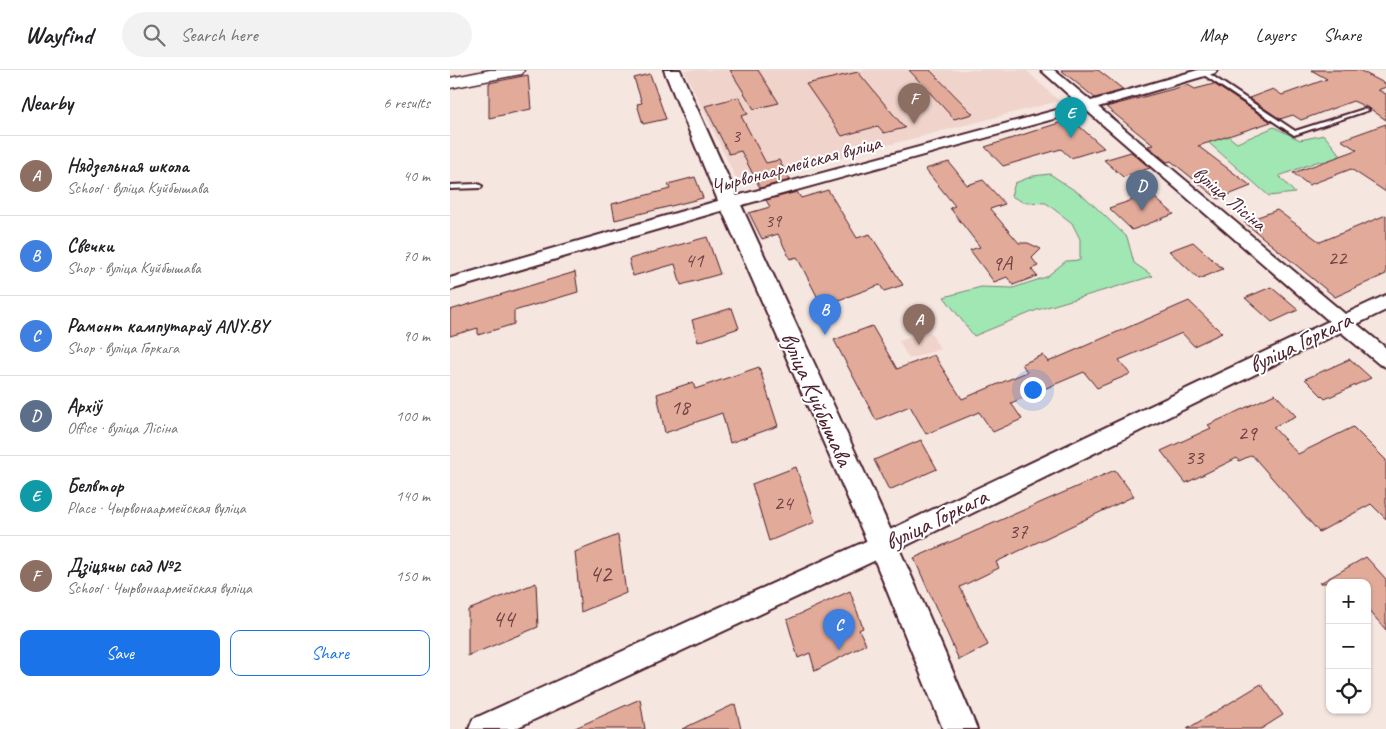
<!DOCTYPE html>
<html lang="en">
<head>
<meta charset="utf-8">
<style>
  body { margin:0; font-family:Caveat,sans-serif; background:#f2f2f2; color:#202124 }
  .controls { position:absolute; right:15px; bottom:15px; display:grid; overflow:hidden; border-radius:10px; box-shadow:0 1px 4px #0004 }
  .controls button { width:45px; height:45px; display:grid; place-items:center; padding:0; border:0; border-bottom:1px solid #e0e0e0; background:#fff; color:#202124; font:25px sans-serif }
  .you { position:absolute; left:582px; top:319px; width:18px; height:18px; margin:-12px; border:4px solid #fff; border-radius:50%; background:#1a73e8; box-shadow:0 0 0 8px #1a73e833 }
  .badge { display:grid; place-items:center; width:32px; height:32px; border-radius:50%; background:#1a73e8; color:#fff; font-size:16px; font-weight:700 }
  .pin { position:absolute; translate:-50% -41px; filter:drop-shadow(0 1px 2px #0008) }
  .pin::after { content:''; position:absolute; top:26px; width:18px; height:15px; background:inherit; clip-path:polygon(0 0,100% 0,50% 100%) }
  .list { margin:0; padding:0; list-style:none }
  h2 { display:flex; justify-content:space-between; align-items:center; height:65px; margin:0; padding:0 20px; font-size:21px }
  h2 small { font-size:16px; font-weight:400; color:#757577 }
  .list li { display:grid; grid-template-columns:32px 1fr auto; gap:15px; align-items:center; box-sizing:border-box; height:80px; padding:0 20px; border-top:1px solid #e0e0e0 }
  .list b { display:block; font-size:19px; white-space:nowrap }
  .list p { margin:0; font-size:16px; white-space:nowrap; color:#757577 }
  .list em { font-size:16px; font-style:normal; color:#757577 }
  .actions { display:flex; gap:10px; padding:15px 20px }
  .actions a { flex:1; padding:11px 0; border:1px solid #1a73e8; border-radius:10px; text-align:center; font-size:18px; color:#1a73e8 }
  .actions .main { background:#1a73e8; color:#fff }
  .icon { flex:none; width:28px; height:28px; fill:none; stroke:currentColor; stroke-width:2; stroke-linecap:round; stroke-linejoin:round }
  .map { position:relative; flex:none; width:936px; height:659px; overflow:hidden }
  header { display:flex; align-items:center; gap:30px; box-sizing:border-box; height:70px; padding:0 25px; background:#fff; border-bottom:1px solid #e0e0e0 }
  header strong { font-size:24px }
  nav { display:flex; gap:28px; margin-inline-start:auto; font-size:18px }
  .search { width:350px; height:45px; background:#f2f2f2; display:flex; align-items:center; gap:12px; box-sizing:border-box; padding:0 18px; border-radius:28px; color:#757577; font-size:19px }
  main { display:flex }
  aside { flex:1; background:#fff }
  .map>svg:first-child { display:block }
</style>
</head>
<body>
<header>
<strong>Wayfind</strong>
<div class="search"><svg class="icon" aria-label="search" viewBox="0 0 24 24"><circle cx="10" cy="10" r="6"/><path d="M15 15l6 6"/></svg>Search here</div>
<nav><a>Map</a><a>Layers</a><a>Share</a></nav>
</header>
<main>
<aside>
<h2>Nearby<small>6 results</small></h2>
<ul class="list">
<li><span class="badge" style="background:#8d6e63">A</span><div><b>Нядзельная школа</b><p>School · вуліца Куйбышава</p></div><em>40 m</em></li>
<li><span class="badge" style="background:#3f7fe0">B</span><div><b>Свечки</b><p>Shop · вуліца Куйбышава</p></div><em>70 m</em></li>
<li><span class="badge" style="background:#3f7fe0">C</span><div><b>Рамонт кампутараў ANY.BY</b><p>Shop · вуліца Горкага</p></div><em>90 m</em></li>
<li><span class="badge" style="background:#5c6f8a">D</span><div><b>Архіў</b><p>Office · вуліца Лісіна</p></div><em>100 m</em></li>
<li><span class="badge" style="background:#0f9aa8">E</span><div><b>Белвтор</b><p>Place · Чырвонаармейская вуліца</p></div><em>140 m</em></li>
<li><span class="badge" style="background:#8d6e63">F</span><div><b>Дзіцячы сад №2</b><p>School · Чырвонаармейская вуліца</p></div><em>150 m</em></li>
</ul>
<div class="actions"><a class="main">Save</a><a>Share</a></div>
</aside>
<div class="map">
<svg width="936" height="659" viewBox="0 0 936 659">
  <rect width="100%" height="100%" fill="#f6e6e0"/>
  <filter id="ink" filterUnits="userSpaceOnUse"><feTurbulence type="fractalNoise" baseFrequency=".02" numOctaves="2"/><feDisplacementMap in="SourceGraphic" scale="10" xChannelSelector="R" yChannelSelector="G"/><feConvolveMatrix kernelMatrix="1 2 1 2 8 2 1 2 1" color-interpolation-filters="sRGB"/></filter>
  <g filter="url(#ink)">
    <path fill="#f0d4cb" d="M 234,0 L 576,0 L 609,31 L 426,78 L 290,117 Z
      M 480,261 L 490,279 L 459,289 L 449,271 Z"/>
    <path fill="#a0e7b4" stroke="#758370" d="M 732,31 L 787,73 L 824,57 L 850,70 L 874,65 L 895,91 L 889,97 L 869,91 L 829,106 L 845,123 L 819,126 L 715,34 Z
      M 600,104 L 636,128 L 677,167 L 684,193 L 703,206 L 587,240 L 524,266 L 494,227 L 531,217 L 563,218 L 596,207 L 616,191 L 630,190 L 630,169 L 622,153 L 596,133 L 573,132 L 561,126 L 565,113 L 583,106 Z"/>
    <path fill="#e2aa99" stroke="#4a1f2b" d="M 280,0 L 308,0 L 329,33 L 304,39 Z
      M 459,0 L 480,0 L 523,44 L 504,49 Z
      M 611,0 L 648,0 L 674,20 L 645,28 Z
      M 861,0 L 909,0 L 936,14 L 936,17 L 928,20 L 936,24 L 936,50 L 919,38 L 903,31 L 851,50 L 843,45 L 830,49 L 799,28 L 823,19 L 832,25 L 877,9 Z
      M 408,2 L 432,31 L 455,58 L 434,63 L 428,56 L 392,66 L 356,14 Z
      M 200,4 L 216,49 L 193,54 L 187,34 L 192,33 L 184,8 Z
      M 78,5 L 81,39 L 39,48 L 39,13 Z
      M 764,14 L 821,52 L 748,76 L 801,116 L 768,129 L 721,91 L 717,92 L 698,76 L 703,75 L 656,37 L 738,15 L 745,19 Z
      M 289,27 L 298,44 L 291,46 L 316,93 L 329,90 L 340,110 L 310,118 L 291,81 L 279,84 L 255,36 Z
      M 621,49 L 654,78 L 621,88 L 611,79 L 553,96 L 535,77 Z
      M 936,54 L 936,122 L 901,99 L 859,115 L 843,103 L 907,80 L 891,70 Z
      M 681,82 L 700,98 L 673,107 L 654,90 Z
      M 499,92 L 517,115 L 533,110 L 555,134 L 540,139 L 569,173 L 578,173 L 591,179 L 582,188 L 588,196 L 581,199 L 587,206 L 563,215 L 557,207 L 544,212 L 520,180 L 530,177 L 500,138 L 505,136 L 475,99 Z
      M 245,107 L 253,128 L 165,150 L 162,134 L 220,119 L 218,114 Z
      M 378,120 L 407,168 L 420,164 L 453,215 L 434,221 L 430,215 L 372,236 L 347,187 L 340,189 L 328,164 L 312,169 L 299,143 L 320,137 L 316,130 L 347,122 L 351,128 Z
      M 700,124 L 724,144 L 682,160 L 659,138 Z
      M 827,140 L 870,172 L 936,145 L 936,204 L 885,227 L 794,152 Z
      M 257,167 L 270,204 L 231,215 L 225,194 L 183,206 L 179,189 Z
      M 743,172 L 773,199 L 749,209 L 719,181 Z
      M 125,202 L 128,222 L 64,241 L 64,254 L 28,265 L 28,258 L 0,266 L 0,240 Z
      M 821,217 L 848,240 L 822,252 L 795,228 Z
      M 739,231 L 772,263 L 744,276 L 732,263 L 669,290 L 680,304 L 647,318 L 634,302 L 561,333 L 572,349 L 543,362 L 529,342 L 476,364 L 460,336 L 426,350 L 384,270 L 422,256 L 447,299 L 484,285 L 512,329 L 577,302 L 572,294 L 593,285 L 598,292 Z
      M 282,238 L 289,258 L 248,272 L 242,250 Z
      M 900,289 L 921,308 L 875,329 L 855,309 Z
      M 309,297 L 328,356 L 280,373 L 272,343 L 215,363 L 207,324 L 243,312 L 245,319 Z
      M 825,324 L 846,346 L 823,357 L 848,384 L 903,357 L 936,390 L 936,449 L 921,434 L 869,462 L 802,385 L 789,391 L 787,388 L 736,413 L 711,381 L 761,358 L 758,355 Z
      M 471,370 L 487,399 L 439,420 L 424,390 Z
      M 346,397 L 365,452 L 319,471 L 302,414 Z
      M 665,400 L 684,426 L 546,492 L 549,498 L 510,517 L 538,575 L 509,590 L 464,488 Z
      M 168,465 L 176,523 L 131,542 L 125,482 Z
      M 916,487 L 936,509 L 936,560 L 917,538 L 917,513 L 870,513 Z
      M 86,513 L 88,557 L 18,586 L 18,540 Z
      M 400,521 L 413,558 L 409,560 L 416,574 L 365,601 L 360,583 L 348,588 L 337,550 Z
      M 811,614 L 833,645 L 811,659 L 737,659 Z
      M 190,629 L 195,659 L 123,659 Z
      M 285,634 L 291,659 L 232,659 Z"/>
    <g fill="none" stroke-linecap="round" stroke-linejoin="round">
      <defs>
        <path id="service" d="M 751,1 L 755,1 L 845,61 L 914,39 L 919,40 L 844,65 L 751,3 Z
          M 28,114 L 32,116 L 31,118 L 0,119 L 0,115 Z"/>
        <path id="minor" d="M 591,0 L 604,0 L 641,31 L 748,0 L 767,0 L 765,3 L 648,37 L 895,244 L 936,225 L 936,240 L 907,254 L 936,278 L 936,297 L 929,294 L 891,262 L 441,483 L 64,659 L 19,659 L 23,649 L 425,467 L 879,251 L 636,40 L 274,140 L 0,220 L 0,208 L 264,132 L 629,34 Z"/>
        <path id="tertiary" d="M 214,0 L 230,0 C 327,220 435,436 527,659 L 493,659 L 421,481 L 269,133 Z"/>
        <path id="secondary" d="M 40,0 L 74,0 L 72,4 L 66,5 L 0,18 L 0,8 Z"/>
      </defs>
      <use href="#service" stroke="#4a1f2b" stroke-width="4"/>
      <use href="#minor" stroke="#4a1f2b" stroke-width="4"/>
      <use href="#tertiary" stroke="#4a1f2b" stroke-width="4"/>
      <use href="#secondary" stroke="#4a1f2b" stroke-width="3"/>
      <use href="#service" fill="#fff" fill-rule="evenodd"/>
      <use href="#minor" fill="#fff" fill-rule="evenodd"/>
      <use href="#tertiary" fill="#fff" fill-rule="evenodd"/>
      <use href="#secondary" fill="#fff" fill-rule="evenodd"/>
    </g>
  </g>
  <g text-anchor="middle" stroke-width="4" stroke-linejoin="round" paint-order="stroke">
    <g font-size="18" fill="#704246">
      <text x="286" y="72">3</text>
      <text x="323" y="157">39</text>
    </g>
    <g font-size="20" fill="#4a1f2b" stroke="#fff">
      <text transform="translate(346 94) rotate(-15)" y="7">Чырвонаармейская вуліца</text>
      <text transform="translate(780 128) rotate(40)" y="7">вуліца Лісіна</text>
    </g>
    <g font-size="21" fill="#704246">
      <text x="887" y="195">22</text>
      <text x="244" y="197">41</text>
      <text x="552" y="200">9А</text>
      <text x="230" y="344">18</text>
      <text x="797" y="370">29</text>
      <text x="744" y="394">33</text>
      <text x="333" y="440">24</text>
      <text x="568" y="468">37</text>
    </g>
    <g font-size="24" fill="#4a1f2b" stroke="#fff">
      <text transform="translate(850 272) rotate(-26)" y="8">вуліца Горкага</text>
      <text transform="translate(367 329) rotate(66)" y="8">вуліца Куйбышава</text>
      <text transform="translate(486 449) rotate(-26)" y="8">вуліца Горкага</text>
    </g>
    <g font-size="25" fill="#704246">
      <text x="150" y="512">42</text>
      <text x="53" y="557">44</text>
    </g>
  </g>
</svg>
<div class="controls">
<button>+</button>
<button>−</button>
<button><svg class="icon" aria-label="locate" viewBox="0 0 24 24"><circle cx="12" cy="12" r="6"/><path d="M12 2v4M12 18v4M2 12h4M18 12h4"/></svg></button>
</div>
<div class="you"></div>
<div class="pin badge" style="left:469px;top:275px;background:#8d6e63">A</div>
<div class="pin badge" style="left:375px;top:265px;background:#3f7fe0">B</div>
<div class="pin badge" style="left:389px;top:580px;background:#3f7fe0">C</div>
<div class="pin badge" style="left:692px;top:141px;background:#5c6f8a">D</div>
<div class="pin badge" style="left:621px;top:68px;background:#0f9aa8">E</div>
<div class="pin badge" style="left:464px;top:54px;background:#8d6e63">F</div>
</div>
</main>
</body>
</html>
